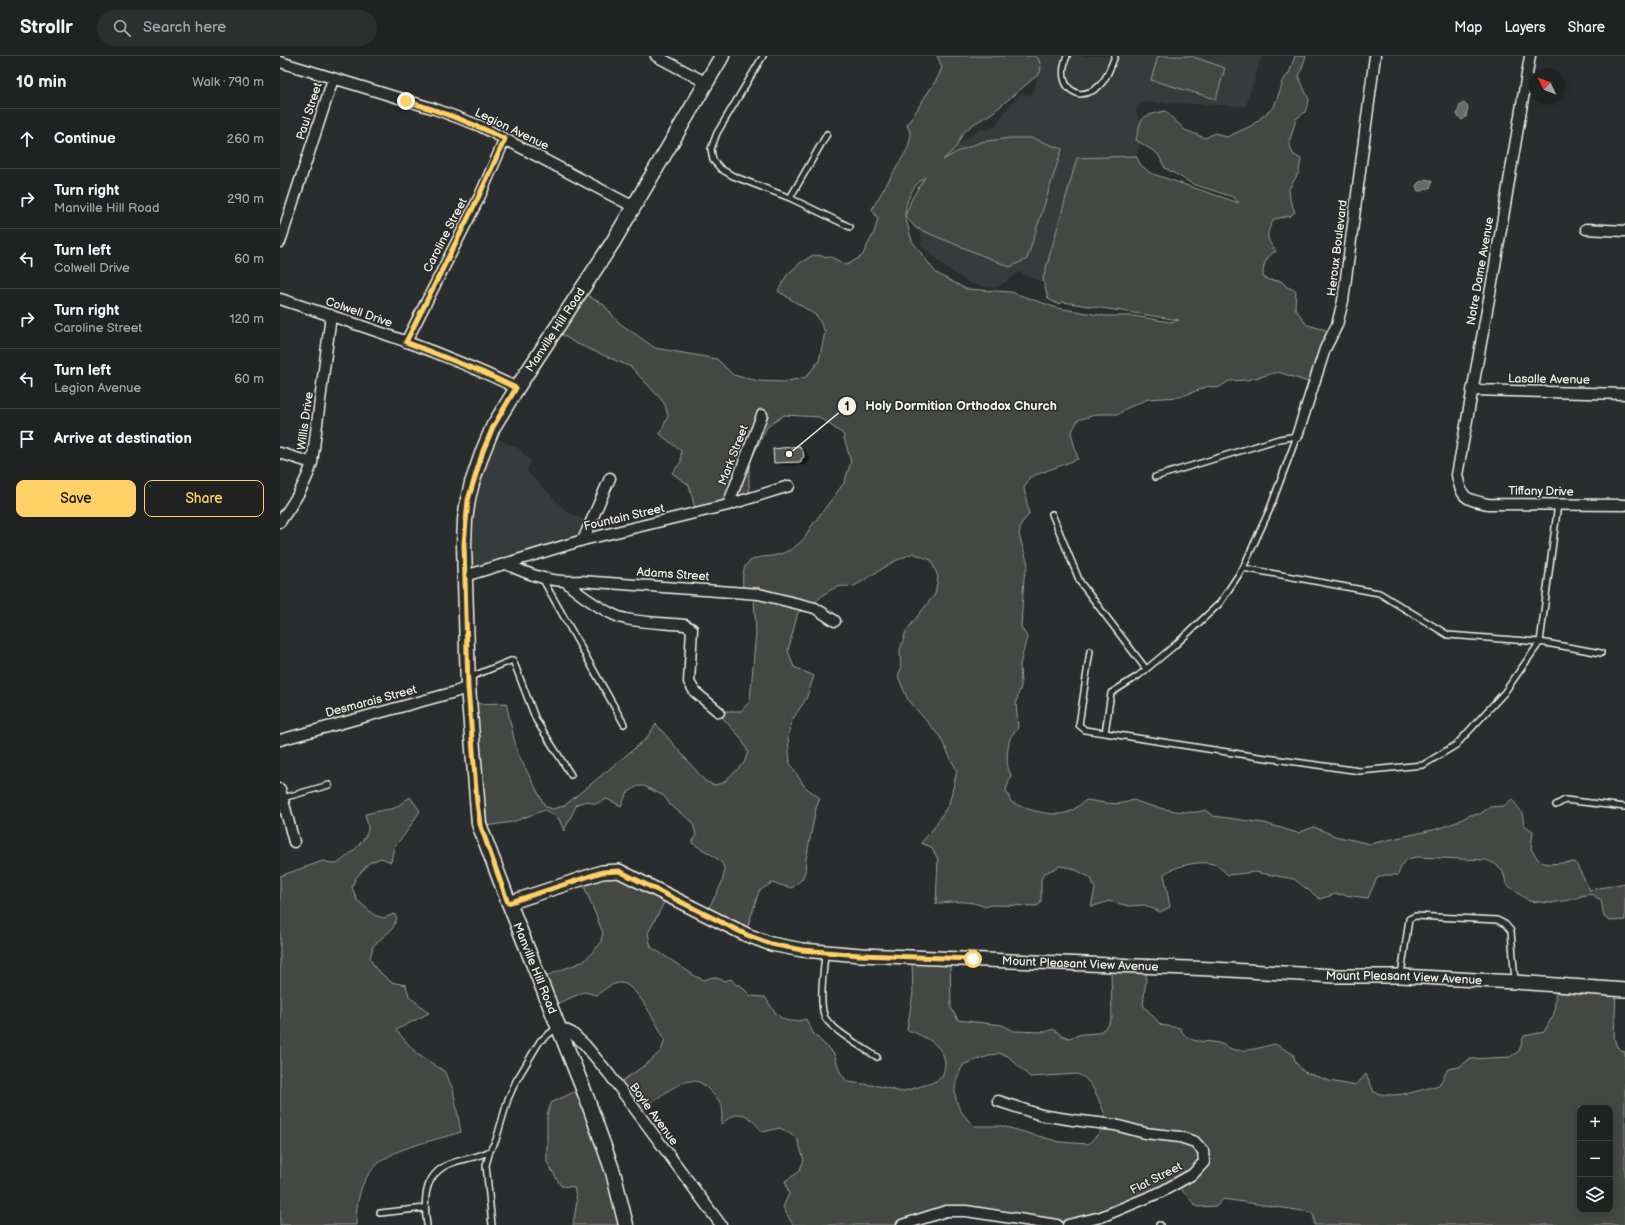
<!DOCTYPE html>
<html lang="en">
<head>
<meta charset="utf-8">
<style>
  body { margin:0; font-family:"Balsamiq Sans",sans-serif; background:#2d2f2f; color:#f1f3f6 }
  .controls { position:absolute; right:12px; bottom:12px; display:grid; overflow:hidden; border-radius:8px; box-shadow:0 2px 6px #0003 }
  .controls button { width:36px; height:36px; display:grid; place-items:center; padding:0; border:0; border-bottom:1px solid #3d3f40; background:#202222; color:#f1f3f6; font:20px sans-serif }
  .compass { position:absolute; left:1249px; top:12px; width:36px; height:36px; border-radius:50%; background:#202222; box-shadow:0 2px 6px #0003; rotate:313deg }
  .stop { position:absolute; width:12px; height:12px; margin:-9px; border:3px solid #ffd166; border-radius:50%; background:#fff }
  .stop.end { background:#ffd166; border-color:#fff; box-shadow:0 1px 4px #0008 }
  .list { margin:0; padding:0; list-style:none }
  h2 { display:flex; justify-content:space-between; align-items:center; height:52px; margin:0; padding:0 16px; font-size:17px }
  h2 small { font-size:13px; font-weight:400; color:#a2a4a5 }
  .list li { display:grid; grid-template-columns:26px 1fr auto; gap:12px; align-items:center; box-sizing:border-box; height:60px; padding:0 16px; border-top:1px solid #3d3f40 }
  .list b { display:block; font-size:15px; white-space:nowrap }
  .list p { margin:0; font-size:13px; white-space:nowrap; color:#a2a4a5 }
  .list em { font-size:13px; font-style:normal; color:#a2a4a5 }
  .actions { display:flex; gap:8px; padding:12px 16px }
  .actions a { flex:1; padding:9px 0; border:1px solid #ffd166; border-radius:8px; text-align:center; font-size:14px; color:#ffd166 }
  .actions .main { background:#ffd166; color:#111 }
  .icon { flex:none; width:22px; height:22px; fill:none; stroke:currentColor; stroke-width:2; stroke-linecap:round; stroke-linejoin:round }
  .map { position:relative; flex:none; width:1345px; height:1169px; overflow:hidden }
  header { display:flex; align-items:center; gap:24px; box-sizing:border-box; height:56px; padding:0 20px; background:#202222; border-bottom:1px solid #3d3f40 }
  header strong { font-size:19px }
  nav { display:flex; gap:22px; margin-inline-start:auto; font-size:14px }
  .search { width:280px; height:36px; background:#2d2f2f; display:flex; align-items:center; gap:10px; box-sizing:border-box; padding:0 14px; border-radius:22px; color:#a2a4a5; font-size:15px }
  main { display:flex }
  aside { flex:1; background:#202222 }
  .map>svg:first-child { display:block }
</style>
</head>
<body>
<header>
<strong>Strollr</strong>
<div class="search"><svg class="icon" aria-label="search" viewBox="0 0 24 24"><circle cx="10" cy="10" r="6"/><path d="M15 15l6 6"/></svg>Search here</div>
<nav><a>Map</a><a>Layers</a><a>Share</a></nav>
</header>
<main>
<aside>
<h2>10 min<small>Walk · 790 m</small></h2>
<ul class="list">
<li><svg class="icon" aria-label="ahead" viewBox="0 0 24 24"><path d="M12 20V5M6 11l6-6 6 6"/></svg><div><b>Continue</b></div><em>260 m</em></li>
<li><svg class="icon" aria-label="right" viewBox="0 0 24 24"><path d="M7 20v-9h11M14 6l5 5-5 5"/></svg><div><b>Turn right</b><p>Manville Hill Road</p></div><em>290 m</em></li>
<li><svg class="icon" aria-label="left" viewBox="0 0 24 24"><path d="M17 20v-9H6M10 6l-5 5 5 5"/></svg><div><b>Turn left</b><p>Colwell Drive</p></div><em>60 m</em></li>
<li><svg class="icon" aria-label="right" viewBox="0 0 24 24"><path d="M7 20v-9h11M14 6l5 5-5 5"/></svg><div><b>Turn right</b><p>Caroline Street</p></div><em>120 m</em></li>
<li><svg class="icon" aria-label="left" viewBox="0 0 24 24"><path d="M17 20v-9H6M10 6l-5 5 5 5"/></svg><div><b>Turn left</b><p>Legion Avenue</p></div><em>60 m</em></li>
<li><svg class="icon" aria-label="arrive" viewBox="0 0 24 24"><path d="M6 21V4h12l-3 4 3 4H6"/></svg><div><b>Arrive at destination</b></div></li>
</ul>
<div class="actions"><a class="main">Save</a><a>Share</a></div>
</aside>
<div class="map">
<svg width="1345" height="1169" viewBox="0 0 1345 1169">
  <rect width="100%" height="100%" fill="#2a2d2e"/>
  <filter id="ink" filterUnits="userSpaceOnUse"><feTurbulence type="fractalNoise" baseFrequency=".025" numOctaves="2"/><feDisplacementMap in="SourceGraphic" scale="8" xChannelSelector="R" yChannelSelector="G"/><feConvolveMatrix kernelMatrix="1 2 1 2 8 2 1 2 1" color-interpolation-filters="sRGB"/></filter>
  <g filter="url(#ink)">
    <path fill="#373a3a" d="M 751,0 L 982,0 L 966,50 L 860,46 L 856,54 L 858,63 L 867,67 L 856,100 L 860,108 L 870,117 L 982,155 L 778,248 L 773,231 L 739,216 L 720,230 L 709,232 L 689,227 L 666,212 L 651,197 L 641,190 L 642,183 L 640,178 L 625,161 L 632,142 L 668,96 L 699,74 L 712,73 L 739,38 L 752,39 L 757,23 Z
      M 214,381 L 238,392 L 251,405 L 247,415 L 287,456 L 314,467 L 309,482 L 188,523 L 187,464 Z"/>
    <path fill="#444645" stroke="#9c9c96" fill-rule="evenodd" d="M 657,0 L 754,0 L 758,2 L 761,10 L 760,17 L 712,57 L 692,69 L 683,77 L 676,91 L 663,104 L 679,95 L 701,86 L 730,82 L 752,82 L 782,93 L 747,203 L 730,211 L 636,172 L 625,160 L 632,185 L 656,217 L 686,233 L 731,236 L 777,252 L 825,260 L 853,260 L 890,266 L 899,264 L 783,246 L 778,248 L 768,243 L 763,223 L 797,102 L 856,100 L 860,108 L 870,117 L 959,147 L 953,141 L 913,128 L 885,112 L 878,98 L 856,84 C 862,59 860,61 885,55 L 905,74 L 925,82 L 935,77 L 947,81 L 971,70 L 994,51 L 1002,29 L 1001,27 L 1009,17 L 1015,0 L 1026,0 L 1019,21 L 1029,44 L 1025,56 L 1016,63 L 1009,87 L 1013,98 L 1021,103 L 1019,116 L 1009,133 L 1010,144 L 1015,156 L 1010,160 L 994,163 C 986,178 985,182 996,195 C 985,201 983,210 983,221 L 989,224 L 1001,225 L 1007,231 L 1016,235 L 1015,252 L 1027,269 L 1054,276 L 1034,328 L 998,316 L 967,324 L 949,325 L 938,332 L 929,330 L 900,341 L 868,343 L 845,353 L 839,358 L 818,358 L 798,364 L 791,377 L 798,403 L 750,421 L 744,432 L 749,458 L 741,468 L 739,479 L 748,508 L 744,521 L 741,571 L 747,581 L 740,609 L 741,630 L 736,646 L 738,672 C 736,675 733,677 731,680 C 727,690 725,710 731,719 L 726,734 L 731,746 C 744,753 776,763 791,755 C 796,752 801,748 806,744 C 822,746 838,751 853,744 C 868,750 910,761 925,754 L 933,760 L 984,767 L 1018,777 L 1034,771 L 1055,780 L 1090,788 L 1157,773 L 1177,766 L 1190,759 L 1200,758 L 1210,751 L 1224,750 L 1232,743 L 1242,757 L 1244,769 L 1253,775 L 1251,793 L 1260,806 L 1269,808 L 1295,806 L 1310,834 L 1345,827 L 1345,864 L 1330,865 L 1324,861 L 1321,844 L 1311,838 L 1301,840 L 1295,843 L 1271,847 L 1249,845 L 1226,828 C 1224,814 1220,809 1206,804 L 1137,801 C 1125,802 1121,809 1118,819 L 1105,819 L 1097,822 L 1088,842 L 1056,838 L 1040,843 L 1014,823 L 975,816 L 948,819 C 944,816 940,811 936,809 C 923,803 895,810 884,818 L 890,851 L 880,856 L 865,849 L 849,850 L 829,845 L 811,851 L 815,833 L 811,822 L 792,812 L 780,810 L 763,818 L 761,824 L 761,847 L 757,850 L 711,849 L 705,851 C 691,844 671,845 656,848 L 658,803 L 651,791 L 641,787 L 653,773 L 669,748 L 677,715 L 660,681 L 627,642 L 618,620 L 621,613 L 620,594 L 626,575 L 655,538 L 658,521 L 651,504 L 633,497 L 613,506 L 573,531 C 552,526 540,542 526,555 L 518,556 L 508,595 L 514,611 L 534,620 L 526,643 L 512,664 L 508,680 L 510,708 L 525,731 L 540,742 L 536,752 L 526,803 L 525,816 L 522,823 L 512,832 L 492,827 L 479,835 L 465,879 L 425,858 C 431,846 452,818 441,806 C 434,799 421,793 412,787 L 416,780 L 413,766 L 391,750 L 384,740 L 364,730 L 358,730 L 347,737 L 341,750 L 327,743 L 315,748 L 307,745 L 297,748 L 284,775 L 279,763 L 265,754 L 232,766 L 206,770 L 193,648 L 226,647 L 237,696 L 265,750 L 272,753 L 284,750 L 366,683 L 376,668 L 425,725 L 434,729 L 443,727 L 464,707 L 468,696 L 461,682 L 438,657 L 438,655 L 461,655 L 470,645 L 476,575 L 474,542 L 463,539 C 463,530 461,517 466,509 C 472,501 483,501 492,500 C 507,498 525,487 530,472 L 564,427 L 571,406 L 563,378 L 539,361 L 504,359 L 487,371 L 469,408 L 469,434 L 473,442 L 416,456 L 409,429 L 392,417 L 401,406 L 401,395 L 380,378 L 388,360 L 385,349 L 381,343 L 351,311 L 295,287 L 280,277 L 305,238 L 324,249 L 338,266 L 375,292 L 437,303 L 453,319 L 478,325 L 504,326 L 526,321 L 539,305 L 545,276 L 537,260 L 498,235 L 507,219 L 520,207 L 533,199 L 551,201 L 567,209 L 582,200 L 594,177 L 598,163 L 592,153 L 628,92 L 631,79 L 627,69 L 658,21 L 662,11 ZM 645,121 L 632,142 L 625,160 C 625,144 632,131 645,121 Z
      M 878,0 L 911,0 L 945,12 L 936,43 L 871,24 Z
      M 130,741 L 140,755 L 125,778 L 114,791 L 111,806 L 101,802 L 89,807 L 75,823 L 72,831 L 77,844 L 94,859 L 104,862 L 114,858 L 117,862 L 113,872 L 93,890 L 90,902 L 95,912 L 111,926 L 126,929 L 129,940 L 149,957 L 116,974 L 137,998 L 164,1015 L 173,1033 L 181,1076 C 124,1094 76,1094 76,1169 L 0,1169 L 0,820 L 43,805 L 57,808 C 66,801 86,786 88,773 C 88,768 86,762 85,758 L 115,752 Z
      M 342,817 L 388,839 L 368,877 L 371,891 L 415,920 L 424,924 L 433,921 L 445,925 L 451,923 L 456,929 L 460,929 L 471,940 L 485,941 C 497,960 502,970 526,963 L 533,977 L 554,998 L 560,1016 L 567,1026 L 599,1030 L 621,1036 L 652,1027 L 662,1021 C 663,1017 665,1012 665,1008 C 665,989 642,979 627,974 L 633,937 L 632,907 L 670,905 L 671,952 L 678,964 L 722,969 L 734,975 L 766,976 L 773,973 L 781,979 L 789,982 L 803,978 L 818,977 L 828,970 L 832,962 L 831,914 L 867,914 L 863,949 L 881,969 L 900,972 C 909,990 922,983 938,987 C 944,988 949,993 955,994 C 968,996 982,991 995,988 L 1013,998 L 1016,1007 L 1024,1016 L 1050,1025 L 1071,1029 L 1077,1028 L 1086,1018 L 1094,1036 C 1113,1044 1141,1034 1159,1029 L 1168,1013 L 1179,1011 L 1190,1003 L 1230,1001 L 1239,995 L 1244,980 L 1264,976 L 1274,958 L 1276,934 L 1336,936 L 1334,982 L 1337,991 L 1345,996 L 1345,1169 L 1034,1169 L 1034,1160 L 1030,1156 L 943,1143 L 937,1150 L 917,1151 L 897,1129 L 796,1169 L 777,1169 L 669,1157 L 639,1169 L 513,1169 L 503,1151 L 509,1138 L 505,1125 L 519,1116 L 524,1104 L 517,1082 L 500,1072 L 483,1076 C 467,1058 462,1051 441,1068 C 444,1050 444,1049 430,1035 C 426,1031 420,1024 412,1025 C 396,1025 373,1047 359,1056 L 336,1029 L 368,1007 L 381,995 L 385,983 C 377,970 358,930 342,927 C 333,926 323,934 317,939 L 304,936 L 271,950 L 261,922 L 304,905 L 320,888 L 323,877 L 303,827 ZM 719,997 L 728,1000 L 750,1021 L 797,1018 C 814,1023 820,1049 827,1063 L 827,1069 L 808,1088 L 780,1086 L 722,1070 L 694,1070 C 673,1051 669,1032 684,1008 ZM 1300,1052 L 1330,1052 L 1330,1154 L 1300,1154 Z
      M 298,1034 L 344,1169 L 293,1169 L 297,1145 L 294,1131 L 281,1130 L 267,1106 L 267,1059 L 271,1047 Z"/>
    <path fill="#676866" stroke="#9f9f9a" d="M 1184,47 L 1188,51 L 1186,61 L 1182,64 L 1177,59 L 1180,49 Z
      M 1146,123 L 1152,125 L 1151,131 L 1142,135 L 1138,135 L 1136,130 L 1138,127 Z"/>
    <path fill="#0007" d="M 520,391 L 526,394 L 526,397 L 529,399 L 530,405 L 527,407 L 527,409 L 502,410 L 495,406 Z"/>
    <path fill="#555756" stroke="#f4f1e8" d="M 520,390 L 520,392 L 523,395 L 524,401 L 521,403 L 521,406 L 494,407 L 493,393 Z"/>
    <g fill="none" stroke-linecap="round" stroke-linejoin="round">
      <defs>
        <path id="service" d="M 483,0 L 437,77 L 431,93 L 433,104 L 441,113 L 453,120 L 510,142 L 570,171
          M 787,0 C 781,15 781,33 800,38 C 822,37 828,18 835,0
          M 510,142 L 547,78
          M 875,421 L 999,383 L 1017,380 L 989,455 L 963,512 L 940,547 L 893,591 L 858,620 L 831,637 L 825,677 L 979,701 L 1080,715 L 1143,709 L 1176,689 L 1224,637 L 1260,586 L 1278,448
          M 772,458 L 800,526 L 866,613
          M 963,512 L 1099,537 L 1168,579 L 1260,586 L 1321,597
          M 262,522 L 344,668
          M 810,595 L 799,669 L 805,674 L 825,677
          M 188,622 L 233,604 L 256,664 L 291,719
          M 3,742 L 49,729
          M 1276,749 L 1285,744 L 1345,751
          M 545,897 C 544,915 539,942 544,959 C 547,971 585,993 597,1001
          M 1121,919 L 1129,863 L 1135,860 L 1217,864 L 1225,868 L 1231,875 L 1235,926
          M 100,1157 L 145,1152
          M 147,1169 C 143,1142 144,1115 175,1106 C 188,1102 199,1101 210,1095
          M 212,1169 L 206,1109 L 210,1095 L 216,1084 L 228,1043 L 236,1025 L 260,985 L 278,971
          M 879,1169 L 880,1169"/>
        <path id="minor" d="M 376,0 L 427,27
          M 1250,0 L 1213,221 L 1177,419 C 1182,443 1185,443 1208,448 L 1345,449
          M 0,6 L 155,53 L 200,70 L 354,151
          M 1306,173 L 1345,175
          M 0,186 L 53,23
          M 0,243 C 80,269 161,295 237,332
          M 126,286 L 199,142 L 225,83
          M 1192,334 L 1345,338
          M 1017,380 L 1045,293 L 1057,269 L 1063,245 L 1095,0
          M 0,397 L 32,407
          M 448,449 L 482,359
          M 0,466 C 13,447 25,430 32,407 L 51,259
          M 303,484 L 330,422
          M 226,508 C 252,520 272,527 301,525 L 479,538 L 535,552 L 555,565
          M 185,520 L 303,484 L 448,449 L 509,430
          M 286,526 C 298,538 330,560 346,563 C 365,567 386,567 405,569 L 412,573 L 409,626 L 415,636 L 439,656
          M 0,684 L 175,636 L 188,631
          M 0,733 L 14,786
          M 279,971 L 292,977 L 305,989 L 329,1018 L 441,1169
          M 718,1045 L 761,1059 L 793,1064 L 835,1069 L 865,1077 L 900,1081 L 915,1086 L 923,1095 L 924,1106 L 913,1118 L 881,1136 L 821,1161 L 788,1169
          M 622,1169 L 666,1155 L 686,1155 L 777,1169"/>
        <g id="tertiary">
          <path id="s1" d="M 229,847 L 322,816 L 339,815 L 467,879 L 491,888 L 522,894 L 581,899 L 933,913 L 1054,920 L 1121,920 L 1235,926 L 1345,934"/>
        </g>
        <g id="secondary">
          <path id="s2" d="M 346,1169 L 333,1116 L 306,1040 L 229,847 L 199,768 L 188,631 L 184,488 L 185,464 L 188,443 L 192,427 L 203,395 L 213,371 L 237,332 L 333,186 L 442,0"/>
        </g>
      </defs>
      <use href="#service" stroke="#f4f1e8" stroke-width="8"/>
      <use href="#minor" stroke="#f4f1e8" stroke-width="13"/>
      <use href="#tertiary" stroke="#f4f1e8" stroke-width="16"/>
      <use href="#secondary" stroke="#f4f1e8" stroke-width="17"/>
      <use href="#service" stroke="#2a2d2e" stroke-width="5"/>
      <use href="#minor" stroke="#2a2d2e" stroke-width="10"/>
      <use href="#tertiary" stroke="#2a2d2e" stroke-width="13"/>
      <use href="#secondary" stroke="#2a2d2e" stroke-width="14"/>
    </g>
  </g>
  <g fill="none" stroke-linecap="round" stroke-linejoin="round" filter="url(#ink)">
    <path stroke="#ffd166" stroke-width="5" d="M 126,45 C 160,55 193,67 225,83 L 198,142 L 126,286 L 202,316 L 236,332 L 213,371 L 203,395 L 188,444 L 184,488 L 188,631 L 197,747 L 200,768 L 228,847 L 322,816 L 339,815 L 467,879 L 491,888 L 522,894 L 580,899 L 693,903"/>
  </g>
  <g text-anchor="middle" stroke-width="3" stroke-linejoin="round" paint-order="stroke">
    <g font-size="12" fill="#f4f1e8" stroke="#2a2d2e">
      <text transform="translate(29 55) rotate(-72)" y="4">Paul Street</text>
      <text transform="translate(232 73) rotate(26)" y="4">Legion Avenue</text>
      <text transform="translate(165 179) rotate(-63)" y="4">Caroline Street</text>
      <text transform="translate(1057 192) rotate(-83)" y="4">Heroux Boulevard</text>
      <text transform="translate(1200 215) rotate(-80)" y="4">Notre Dame Avenue</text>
      <text transform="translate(79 256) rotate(19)" y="4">Colwell Drive</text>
      <text dy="4" stroke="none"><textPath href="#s2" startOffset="945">Manville Hill Road</textPath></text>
      <text transform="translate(1269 323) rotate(1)" y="4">Lasalle Avenue</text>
      <text transform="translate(25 365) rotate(-82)" y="4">Willis Drive</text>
      <text transform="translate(453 399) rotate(-69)" y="4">Mark Street</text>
      <text transform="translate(1261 435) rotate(1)" y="4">Tiffany Drive</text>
      <text transform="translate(344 461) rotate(-13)" y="4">Fountain Street</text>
      <text transform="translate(393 518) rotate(4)" y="4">Adams Street</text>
      <text transform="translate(91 645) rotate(-15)" y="4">Desmarais Street</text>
      <text dy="4" stroke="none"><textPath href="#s1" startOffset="594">Mount Pleasant View Avenue</textPath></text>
      <text transform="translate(255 912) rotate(68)" y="4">Manville Hill Road</text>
      <text dy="4" stroke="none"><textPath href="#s1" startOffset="918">Mount Pleasant View Avenue</textPath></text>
      <text transform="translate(374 1058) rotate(54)" y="4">Boyle Avenue</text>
      <text transform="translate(876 1122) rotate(-27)" y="4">Flat Street</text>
    </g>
  </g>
  <path fill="none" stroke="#f4f1e8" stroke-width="1.5" d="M509 398L567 350"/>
  <g fill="#f4f1e8" stroke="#2a2d2e" stroke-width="1.5">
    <circle cx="509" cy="398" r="4"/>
    <circle cx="567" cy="350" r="10"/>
  </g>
  <g font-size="12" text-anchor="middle" font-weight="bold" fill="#111">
    <text x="567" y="354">1</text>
  </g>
  <g font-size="13" text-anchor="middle" font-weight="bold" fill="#f4f1e8" stroke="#2a2d2e" stroke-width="3" stroke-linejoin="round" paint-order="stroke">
    <text x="681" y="354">Holy Dormition Orthodox Church</text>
  </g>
</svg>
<div class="controls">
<button>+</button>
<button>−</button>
<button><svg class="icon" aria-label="layers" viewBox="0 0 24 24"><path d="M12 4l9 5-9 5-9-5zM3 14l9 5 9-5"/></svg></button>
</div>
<svg class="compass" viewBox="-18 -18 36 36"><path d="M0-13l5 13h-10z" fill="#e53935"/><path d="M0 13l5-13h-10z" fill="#a2a4a5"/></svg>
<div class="stop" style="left:693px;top:903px"></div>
<div class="stop end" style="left:126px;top:45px"></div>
</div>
</main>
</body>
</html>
